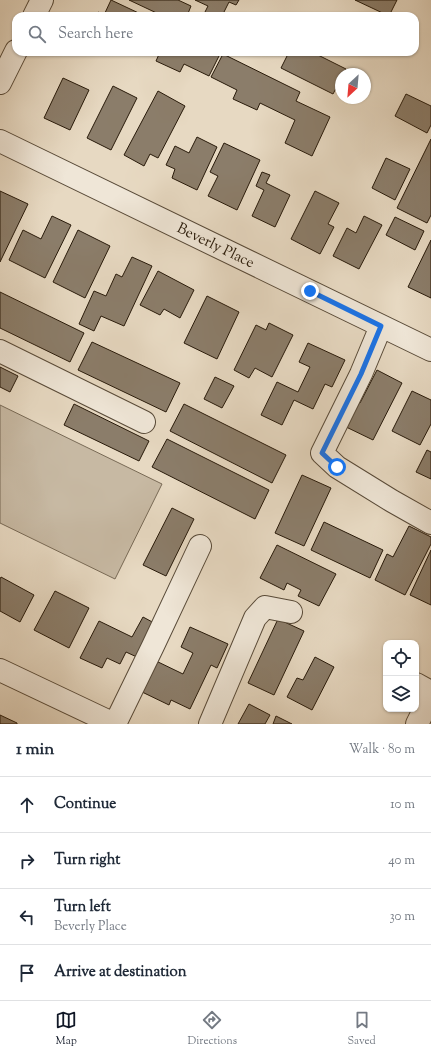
<!DOCTYPE html>
<html lang="en">
<head>
<meta charset="utf-8">
<style>
  body { margin:0; font-family:"Sorts Mill Goudy",serif; background:#f6f6f7; color:#1f2937 }
  .controls { position:absolute; right:12px; bottom:12px; display:grid; overflow:hidden; border-radius:8px; box-shadow:0 1px 3px #0004 }
  .controls button { width:36px; height:36px; display:grid; place-items:center; padding:0; border:0; border-bottom:1px solid #e0e1e3; background:#fff; color:#1f2937; font:20px sans-serif }
  .compass { position:absolute; left:335px; top:68px; width:36px; height:36px; border-radius:50%; background:#fff; box-shadow:0 1px 3px #0004; rotate:206deg }
  .stop { position:absolute; width:12px; height:12px; margin:-9px; border:3px solid #1a73e8; border-radius:50%; background:#fff }
  .stop.end { background:#1a73e8; border-color:#fff; box-shadow:0 1px 4px #0008 }
  .list { margin:0; padding:0; list-style:none }
  h2 { display:flex; justify-content:space-between; align-items:center; height:52px; margin:0; padding:0 16px; font-size:17px }
  h2 small { font-size:13px; font-weight:400; color:#747a83 }
  .list li { display:grid; grid-template-columns:26px 1fr auto; gap:12px; align-items:center; box-sizing:border-box; height:56px; padding:0 16px; border-top:1px solid #e0e1e3 }
  .list b { display:block; font-size:15px; white-space:nowrap }
  .list p { margin:0; font-size:13px; white-space:nowrap; color:#747a83 }
  .list em { font-size:13px; font-style:normal; color:#747a83 }
  .icon { flex:none; width:22px; height:22px; fill:none; stroke:currentColor; stroke-width:2; stroke-linecap:round; stroke-linejoin:round }
  .map { position:relative; flex:none; width:431px; height:724px; overflow:hidden }
  .search { position:absolute; background:#fff; box-shadow:0 1px 3px #0004; left:12px; right:12px; top:12px; height:44px; display:flex; align-items:center; gap:10px; box-sizing:border-box; padding:0 14px; border-radius:12px; color:#747a83; font-size:15px }
  .sheet { height:276px; background:#fff }
  nav { display:flex; justify-content:space-around; align-items:center; box-sizing:border-box; height:56px; border-top:1px solid #e0e1e3; background:#fff; font-size:11px; color:#747a83 }
  nav a { display:grid; justify-items:center; gap:2px }
  nav .on { color:#111827 }
  .map>svg:first-child { display:block }
</style>
</head>
<body>
<div class="map">
<svg width="431" height="724" viewBox="0 0 431 724">
  <rect width="100%" height="100%" fill="#e7d9c2"/>
  <filter id="stains"><feTurbulence type="fractalNoise" baseFrequency=".005" numOctaves="4"/><feColorMatrix values="0 0 0 0 .2 0 0 0 0 .09 0 0 0 0 .02 0 0 0 .5 -.17"/></filter>
  <radialGradient id="worn" r=".72"><stop offset=".6" stop-color="#630" stop-opacity="0"/><stop offset="1" stop-color="#630" stop-opacity=".3"/></radialGradient>
  <path fill="#c7b9a3" stroke="#786a56" d="M 0,405 L 162,484 L 115,579 L 0,523 Z"/>
  <path fill="#8b7d6a" stroke="#281a0a" d="M 111,0 L 145,16 L 96,16 L 98,12 L 104,15 Z
    M 129,0 L 178,0 L 191,6 L 187,16 L 163,16 Z
    M 195,0 L 239,0 L 236,5 L 229,2 L 222,16 L 203,16 L 208,6 Z
    M 355,0 L 397,0 L 389,16 Z
    M 160,52 L 221,52 L 209,76 L 184,64 L 180,72 L 156,61 Z
    M 289,52 L 312,52 L 346,69 L 343,74 L 341,74 L 341,79 L 333,94 L 281,68 Z
    M 223,54 L 300,92 L 296,101 L 330,117 L 312,156 L 285,143 L 295,120 L 260,103 L 257,110 L 233,99 L 237,90 L 211,77 Z
    M 63,78 L 89,90 L 70,130 L 44,118 Z
    M 113,86 L 137,98 L 111,150 L 87,138 Z
    M 158,91 L 185,106 L 158,158 L 150,154 L 144,166 L 124,155 Z
    M 406,94 L 431,106 L 431,125 L 427,133 L 395,116 Z
    M 197,137 L 217,147 L 197,190 L 172,178 L 175,169 L 166,165 L 175,146 L 189,153 Z
    M 431,139 L 431,215 L 427,223 L 397,208 Z
    M 224,143 L 260,160 L 237,210 L 208,196 L 218,176 L 210,172 Z
    M 386,158 L 410,169 L 395,200 L 372,188 Z
    M 262,172 L 270,175 L 266,183 L 290,195 L 275,227 L 252,216 L 264,190 L 256,186 Z
    M 0,191 L 28,204 L 0,262 Z
    M 315,191 L 339,203 L 328,224 L 334,227 L 320,254 L 291,239 Z
    M 52,216 L 71,225 L 45,278 L 9,260 L 23,230 L 41,239 Z
    M 364,216 L 382,225 L 359,269 L 333,256 L 347,228 L 356,233 Z
    M 395,217 L 424,231 L 415,250 L 386,235 Z
    M 78,230 L 110,246 L 85,298 L 53,282 Z
    M 431,240 L 431,298 L 408,287 Z
    M 132,257 L 152,266 L 124,326 L 101,316 L 94,331 L 79,324 L 94,291 L 106,296 L 116,274 L 122,277 Z
    M 158,271 L 194,290 L 180,318 L 164,309 L 160,315 L 140,305 Z
    M 0,292 L 84,333 L 70,362 L 0,328 Z
    M 207,296 L 239,312 L 217,359 L 184,343 Z
    M 269,323 L 293,335 L 272,377 L 255,368 L 249,378 L 234,370 L 256,325 L 266,330 Z
    M 92,342 L 180,383 L 166,412 L 78,370 Z
    M 308,343 L 345,360 L 332,387 L 325,384 L 313,409 L 294,400 L 282,425 L 261,415 L 277,382 L 298,392 L 310,367 L 299,362 Z
    M 0,367 L 18,376 L 10,392 L 0,387 Z
    M 377,370 L 402,383 L 373,440 L 342,425 L 355,400 L 360,403 Z
    M 215,377 L 234,386 L 222,408 L 204,399 Z
    M 412,391 L 431,400 L 431,424 L 420,445 L 392,431 Z
    M 74,404 L 149,441 L 139,461 L 64,425 Z
    M 184,404 L 286,455 L 272,483 L 170,431 Z
    M 167,439 L 269,490 L 255,519 L 152,467 Z
    M 427,450 L 431,452 L 431,479 L 416,472 Z
    M 302,475 L 331,488 L 304,546 L 275,533 Z
    M 172,508 L 194,519 L 166,576 L 143,565 Z
    M 324,522 L 383,550 L 370,578 L 311,550 Z
    M 409,526 L 431,537 L 431,544 L 405,595 L 375,580 L 387,554 L 393,557 Z
    M 277,545 L 336,574 L 319,606 L 298,596 L 301,590 L 287,583 L 284,590 L 260,578 Z
    M 431,550 L 431,605 L 410,595 Z
    M 1,577 L 34,595 L 20,622 L 0,611 L 0,579 Z
    M 55,591 L 89,608 L 69,648 L 34,630 Z
    M 143,617 L 156,624 L 139,658 L 126,652 L 120,664 L 107,658 L 102,668 L 80,658 L 99,621 L 132,637 Z
    M 278,619 L 304,631 L 274,695 L 248,683 Z
    M 190,627 L 228,644 L 217,668 L 211,665 L 190,709 L 171,700 L 169,705 L 140,691 L 154,660 L 183,674 L 193,653 L 181,647 Z
    M 315,657 L 334,667 L 312,710 L 287,697 L 297,678 L 303,680 Z
    M 249,704 L 270,715 L 265,724 L 238,724 Z
    M 0,715 L 17,723 L 17,724 L 0,724 Z
    M 276,716 L 292,724 L 273,724 Z"/>
  <g fill="none" stroke-linecap="round" stroke-linejoin="round">
    <defs>
      <path id="minor" d="M 34,16 L 42,0
        M 0,83 L 16,51
        M 0,141 L 431,350
        M 381,326 L 361,374 L 322,453 L 337,467 L 392,501 L 431,523
        M 0,351 L 144,422
        M 0,670 L 114,724
        M 416,684 L 427,690 L 430,698 L 417,724
        M 115,724 L 153,646 L 200,546
        M 210,724 L 255,618 L 265,607 L 291,612"/>
    </defs>
    <use href="#minor" stroke="#584a38" stroke-width="24"/>
    <use href="#minor" stroke="#efe6d7" stroke-width="22"/>
  </g>
  <g fill="none" stroke-linecap="round" stroke-linejoin="round">
    <path stroke="#1a73e8" stroke-width="5" d="M 310,291 L 381,326 L 361,374 L 322,453 L 337,467"/>
  </g>
  <g text-anchor="middle" stroke-width="4" stroke-linejoin="round" paint-order="stroke">
    <g font-size="15" fill="#281a0a" stroke="#efe6d7">
      <text transform="translate(216 245) rotate(26)" y="5">Beverly Place</text>
    </g>
  </g>
  <rect width="100%" height="100%" filter="url(#stains)"/>
  <rect width="100%" height="100%" fill="url(#worn)"/>
</svg>
<div class="controls">
<button><svg class="icon" aria-label="locate" viewBox="0 0 24 24"><circle cx="12" cy="12" r="6"/><path d="M12 2v4M12 18v4M2 12h4M18 12h4"/></svg></button>
<button><svg class="icon" aria-label="layers" viewBox="0 0 24 24"><path d="M12 4l9 5-9 5-9-5zM3 14l9 5 9-5"/></svg></button>
</div>
<svg class="compass" viewBox="-18 -18 36 36"><path d="M0-13l5 13h-10z" fill="#e53935"/><path d="M0 13l5-13h-10z" fill="#747a83"/></svg>
<div class="stop" style="left:337px;top:467px"></div>
<div class="stop end" style="left:310px;top:291px"></div>
<div class="search"><svg class="icon" aria-label="search" viewBox="0 0 24 24"><circle cx="10" cy="10" r="6"/><path d="M15 15l6 6"/></svg>Search here</div>
</div>
<section class="sheet">
<h2>1 min<small>Walk · 80 m</small></h2>
<ul class="list">
<li><svg class="icon" aria-label="ahead" viewBox="0 0 24 24"><path d="M12 20V5M6 11l6-6 6 6"/></svg><div><b>Continue</b></div><em>10 m</em></li>
<li><svg class="icon" aria-label="right" viewBox="0 0 24 24"><path d="M7 20v-9h11M14 6l5 5-5 5"/></svg><div><b>Turn right</b></div><em>40 m</em></li>
<li><svg class="icon" aria-label="left" viewBox="0 0 24 24"><path d="M17 20v-9H6M10 6l-5 5 5 5"/></svg><div><b>Turn left</b><p>Beverly Place</p></div><em>30 m</em></li>
<li><svg class="icon" aria-label="arrive" viewBox="0 0 24 24"><path d="M6 21V4h12l-3 4 3 4H6"/></svg><div><b>Arrive at destination</b></div></li>
</ul>
</section>
<nav>
<a class="on"><svg class="icon" aria-label="map" viewBox="0 0 24 24"><path d="M3 6l6-2 6 2 6-2v14l-6 2-6-2-6 2zM9 4v14M15 6v14"/></svg>Map</a>
<a><svg class="icon" aria-label="directions" viewBox="0 0 24 24"><path d="M12 3l9 9-9 9-9-9zM9 14v-3h6M13 9l2 2-2 2"/></svg>Directions</a>
<a><svg class="icon" aria-label="saved" viewBox="0 0 24 24"><path d="M7 4h10v16l-5-4-5 4z"/></svg>Saved</a>
</nav>
</body>
</html>
